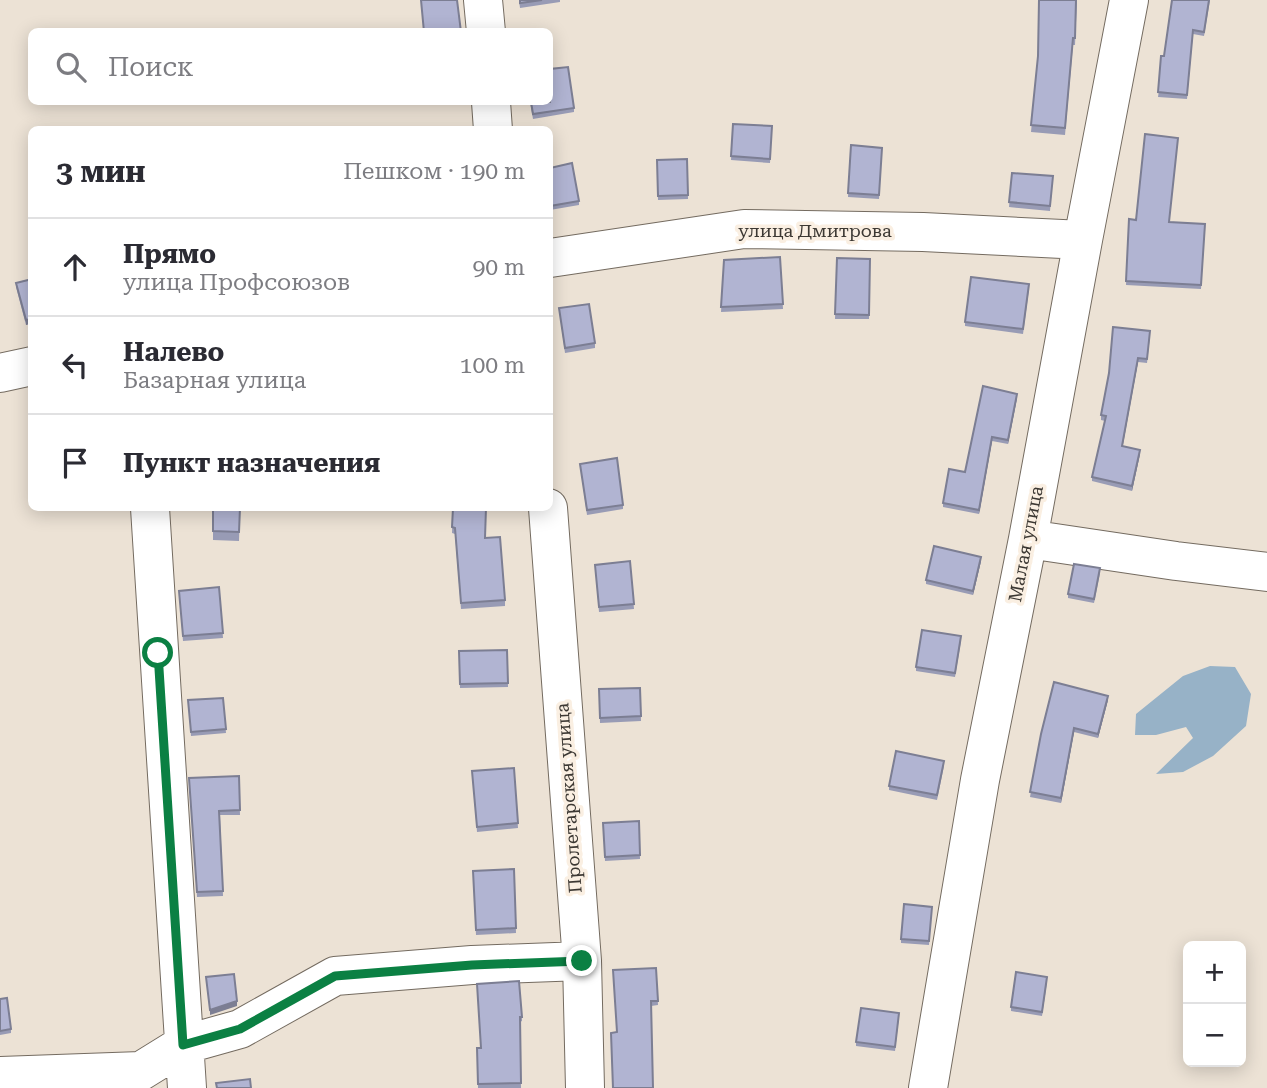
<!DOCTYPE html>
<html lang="ru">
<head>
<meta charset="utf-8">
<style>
  body { margin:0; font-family:"Roboto Serif",serif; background:#f7f7f7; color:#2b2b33 }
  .controls { position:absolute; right:21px; bottom:21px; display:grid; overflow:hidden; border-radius:10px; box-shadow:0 4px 18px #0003 }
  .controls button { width:63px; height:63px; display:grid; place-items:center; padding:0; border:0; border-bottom:2px solid #e1e1e2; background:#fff; color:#2b2b33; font:35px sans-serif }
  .stop { position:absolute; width:21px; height:21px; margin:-16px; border:5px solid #0b8043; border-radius:50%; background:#fff }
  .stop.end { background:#0b8043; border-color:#fff; box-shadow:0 2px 7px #0008 }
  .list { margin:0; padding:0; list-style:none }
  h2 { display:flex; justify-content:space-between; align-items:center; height:91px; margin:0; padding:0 28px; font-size:30px }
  h2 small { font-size:23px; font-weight:400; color:#7c7c81 }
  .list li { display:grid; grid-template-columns:46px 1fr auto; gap:21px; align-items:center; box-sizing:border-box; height:98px; padding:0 28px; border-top:2px solid #e1e1e2 }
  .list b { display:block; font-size:26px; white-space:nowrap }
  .list p { margin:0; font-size:23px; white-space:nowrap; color:#7c7c81 }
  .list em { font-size:23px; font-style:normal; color:#7c7c81 }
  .icon { flex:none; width:38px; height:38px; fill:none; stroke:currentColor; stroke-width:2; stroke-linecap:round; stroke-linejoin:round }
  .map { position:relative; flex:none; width:1267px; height:1088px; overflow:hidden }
  .search { position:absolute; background:#fff; box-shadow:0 4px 18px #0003; left:28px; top:28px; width:525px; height:77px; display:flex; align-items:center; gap:18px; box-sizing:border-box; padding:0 24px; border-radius:10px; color:#7c7c81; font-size:26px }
  .panel { position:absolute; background:#fff; box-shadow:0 4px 18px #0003; left:28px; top:126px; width:525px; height:385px; border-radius:10px }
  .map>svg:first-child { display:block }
</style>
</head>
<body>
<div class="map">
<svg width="1267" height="1088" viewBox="0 0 1267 1088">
  <rect width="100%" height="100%" fill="#ece2d5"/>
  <path fill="#97b2c7" d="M 1210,666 L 1235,667 L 1251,694 L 1246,726 L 1213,756 L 1183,772 L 1156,774 L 1193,738 L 1186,727 L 1156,735 L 1135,735 L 1136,714 L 1183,676 Z"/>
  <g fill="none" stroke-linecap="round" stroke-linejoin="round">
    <defs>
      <path id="minor" d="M 483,0 L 486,32
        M 491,102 L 493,130
        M 550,258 L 744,229 L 923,232 L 1083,240
        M 0,373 L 32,366
        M 150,508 L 187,1088
        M 548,508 L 582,961 L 585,1088
        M 1028,539 L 1176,561 L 1267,572
        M 0,1076 L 141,1071 L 183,1045 L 240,1029 L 335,976 L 472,965 L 582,961
        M 928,1088 L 980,780 L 1028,539 L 1083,240 L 1129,0"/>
    </defs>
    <use href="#minor" stroke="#746b60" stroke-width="40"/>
    <use href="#minor" stroke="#fff" stroke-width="38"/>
  </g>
  <path fill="#989bb5" d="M 519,0 L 560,0 L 560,2 L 520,8 Z
    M 1077,0 L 1075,45 L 1073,45 L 1065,135 L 1031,132 L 1038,56 Z
    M 1172,0 L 1210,0 L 1204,36 L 1193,34 L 1187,99 L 1158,97 Z
    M 426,102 L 452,102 L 426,104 Z
    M 530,102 L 550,102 L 574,108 L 574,112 L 533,119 Z
    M 733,124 L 772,126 L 770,163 L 731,160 Z
    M 851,145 L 882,148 L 879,199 L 848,197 Z
    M 687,159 L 688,199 L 658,200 L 657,160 Z
    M 550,168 L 579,201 L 579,205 L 550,210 Z
    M 1012,173 L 1053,176 L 1050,211 L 1009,207 Z
    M 1129,219 L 1205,224 L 1201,289 L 1126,285 Z
    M 780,257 L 783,309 L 721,312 L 724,260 Z
    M 837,258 L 870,259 L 869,319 L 835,319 Z
    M 32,279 L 32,323 L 26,325 L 16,287 L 16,283 Z
    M 1029,289 L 1023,334 L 965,326 L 965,322 Z
    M 559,308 L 595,343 L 595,348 L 565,353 Z
    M 1150,336 L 1147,363 L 1138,362 L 1122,446 L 1140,454 L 1132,491 L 1092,481 L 1092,477 L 1105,421 L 1101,420 L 1101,415 Z
    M 1017,398 L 1008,444 L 992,441 L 979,514 L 943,507 L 943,503 Z
    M 580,464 L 623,505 L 623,509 L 587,515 Z
    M 213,508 L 240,508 L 239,541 L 213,540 Z
    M 453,508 L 485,538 L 505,600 L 505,606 L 461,609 L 455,534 L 452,533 Z
    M 630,561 L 634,609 L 599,612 L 595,565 Z
    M 981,561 L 973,595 L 926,584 L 926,580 Z
    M 1100,573 L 1094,603 L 1068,598 L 1068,594 Z
    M 219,587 L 223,638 L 183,641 L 179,591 Z
    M 961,641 L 955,677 L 916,671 L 916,667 Z
    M 507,650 L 508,687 L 460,688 L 459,651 Z
    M 640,688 L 641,721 L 600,723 L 599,689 Z
    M 223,698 L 226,733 L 191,736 L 188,700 Z
    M 1108,700 L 1098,738 L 1074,732 L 1061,803 L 1030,797 L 1041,734 Z
    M 944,766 L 937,800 L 889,790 L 889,786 Z
    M 514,768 L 518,828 L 477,832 L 472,771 Z
    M 239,776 L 240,815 L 220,815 L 223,896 L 197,897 L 189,778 Z
    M 639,821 L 640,859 L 605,861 L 603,823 Z
    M 514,869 L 516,933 L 476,935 L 473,871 Z
    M 932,907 L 929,945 L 901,943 L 901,939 Z
    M 656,968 L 658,1005 L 651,1006 L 617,1032 Z
    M 1047,982 L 1042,1016 L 1011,1011 L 1011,1007 Z
    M 477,984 L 522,1017 L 522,1021 L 520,1022 L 521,1088 L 478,1088 L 477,1048 L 481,1048 Z
    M 0,999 L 11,1029 L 11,1033 L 0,1035 Z
    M 899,1017 L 895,1051 L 856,1046 L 856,1042 Z"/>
  <path fill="#7c7e93" d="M 32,319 L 32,323 L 26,325 L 26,320 Z
    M 1138,358 L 1138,362 L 1122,450 L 1122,446 Z
    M 1017,394 L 1017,398 L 1008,444 L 1008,440 Z
    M 992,437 L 992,441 L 979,514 L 979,510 Z
    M 1140,450 L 1140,454 L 1132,491 L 1132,486 Z
    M 981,557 L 981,561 L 973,595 L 973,591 Z
    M 1108,696 L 1108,700 L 1098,738 L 1098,734 Z
    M 1074,728 L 1074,732 L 1061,803 L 1061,798 Z
    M 237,1001 L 237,1006 L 210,1015 L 210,1010 Z"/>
  <path fill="#b1b4d2" stroke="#7c7e93" stroke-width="2" d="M 421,0 L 457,0 L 461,32 L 424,32 Z
    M 520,0 L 542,0 L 520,3 Z
    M 1039,0 L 1076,0 L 1075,38 L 1073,38 L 1065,128 L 1031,125 L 1038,56 Z
    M 1172,0 L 1209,0 L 1204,32 L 1193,30 L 1187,95 L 1158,92 L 1161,56 L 1164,56 Z
    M 568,67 L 574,108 L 533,114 L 531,102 L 550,102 L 550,69 Z
    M 733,124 L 772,126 L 770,159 L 731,156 Z
    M 1145,134 L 1178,138 L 1169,222 L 1205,224 L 1201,285 L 1126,281 L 1129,219 L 1136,220 Z
    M 851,145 L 882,148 L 879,195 L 848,193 Z
    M 687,159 L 688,195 L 658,196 L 657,160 Z
    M 572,163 L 579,201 L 550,206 L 550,168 Z
    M 1012,173 L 1053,176 L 1050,206 L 1009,202 Z
    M 780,257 L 783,304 L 721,307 L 724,260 Z
    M 837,258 L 870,259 L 869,315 L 835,314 Z
    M 971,277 L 1029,284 L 1023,329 L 965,322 Z
    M 32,279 L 32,319 L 26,320 L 16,283 Z
    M 589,304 L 595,343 L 565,348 L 559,308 Z
    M 1113,327 L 1150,331 L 1147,359 L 1138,358 L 1122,446 L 1140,450 L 1132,486 L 1092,477 L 1106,416 L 1101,415 L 1109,373 Z
    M 983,386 L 1017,394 L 1008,440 L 992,437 L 979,510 L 943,503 L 949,469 L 965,472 Z
    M 617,458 L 623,505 L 587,510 L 580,464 Z
    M 213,508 L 240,508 L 239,532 L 213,531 Z
    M 453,508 L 486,508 L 485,538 L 500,537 L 505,600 L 461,603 L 455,528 L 452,527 Z
    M 934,546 L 981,557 L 973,591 L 926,580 Z
    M 630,561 L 634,604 L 599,607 L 595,565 Z
    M 1074,564 L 1100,568 L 1094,599 L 1068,594 Z
    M 219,587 L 223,633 L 183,636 L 179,591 Z
    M 922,630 L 961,636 L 955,673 L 916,667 Z
    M 507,650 L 508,683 L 460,684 L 459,651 Z
    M 1054,682 L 1108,696 L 1098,734 L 1074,728 L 1061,798 L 1030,792 L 1041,734 Z
    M 640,688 L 641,716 L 600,718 L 599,689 Z
    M 223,698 L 226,729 L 191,732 L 188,700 Z
    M 896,751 L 944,761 L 937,795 L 889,786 Z
    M 514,768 L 518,823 L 477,827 L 472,771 Z
    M 239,776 L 240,810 L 219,811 L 223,891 L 197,892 L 189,778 Z
    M 639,821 L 640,855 L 605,857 L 603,823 Z
    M 514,869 L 516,928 L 476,930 L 473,871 Z
    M 904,904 L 932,907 L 929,941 L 901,939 Z
    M 656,968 L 658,1001 L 651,1001 L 653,1088 L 613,1088 L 611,1033 L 617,1032 L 613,970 Z
    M 1016,972 L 1047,977 L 1042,1012 L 1011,1007 Z
    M 234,974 L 237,1001 L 210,1010 L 206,977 Z
    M 519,981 L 522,1017 L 520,1017 L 521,1083 L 478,1084 L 477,1048 L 481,1048 L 477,984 Z
    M 7,998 L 11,1029 L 0,1031 L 0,999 Z
    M 861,1008 L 899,1013 L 895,1047 L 856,1042 Z
    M 250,1079 L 251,1088 L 217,1088 L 216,1083 Z"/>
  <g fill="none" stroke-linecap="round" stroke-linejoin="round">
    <path stroke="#0b8043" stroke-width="9" d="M 158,653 L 183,1045 L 240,1029 L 335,976 L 472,965 L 582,961"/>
  </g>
  <g text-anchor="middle" stroke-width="7" stroke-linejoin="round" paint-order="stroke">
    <g font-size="18" fill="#3c3833" stroke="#faefe2">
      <text x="815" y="237">улица Дмитрова</text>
      <text transform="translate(1026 544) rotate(-79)" y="6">Малая улица</text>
      <text transform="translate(569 798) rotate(-94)" y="6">Пролетарская улица</text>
    </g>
  </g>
</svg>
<div class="controls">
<button>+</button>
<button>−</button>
</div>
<div class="stop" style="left:158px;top:653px"></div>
<div class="stop end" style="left:582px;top:961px"></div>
<div class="search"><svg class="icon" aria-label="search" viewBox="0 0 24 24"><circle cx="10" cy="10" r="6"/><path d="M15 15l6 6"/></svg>Поиск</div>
<section class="panel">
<h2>3 мин<small>Пешком · 190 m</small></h2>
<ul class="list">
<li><svg class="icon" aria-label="ahead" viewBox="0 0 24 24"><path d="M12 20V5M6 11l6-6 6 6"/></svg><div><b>Прямо</b><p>улица Профсоюзов</p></div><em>90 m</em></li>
<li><svg class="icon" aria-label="left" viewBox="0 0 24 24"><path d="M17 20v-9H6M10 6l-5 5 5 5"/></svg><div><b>Налево</b><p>Базарная улица</p></div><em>100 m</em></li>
<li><svg class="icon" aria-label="arrive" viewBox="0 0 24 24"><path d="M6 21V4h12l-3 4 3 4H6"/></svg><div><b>Пункт назначения</b></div></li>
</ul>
</section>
</div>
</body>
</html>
